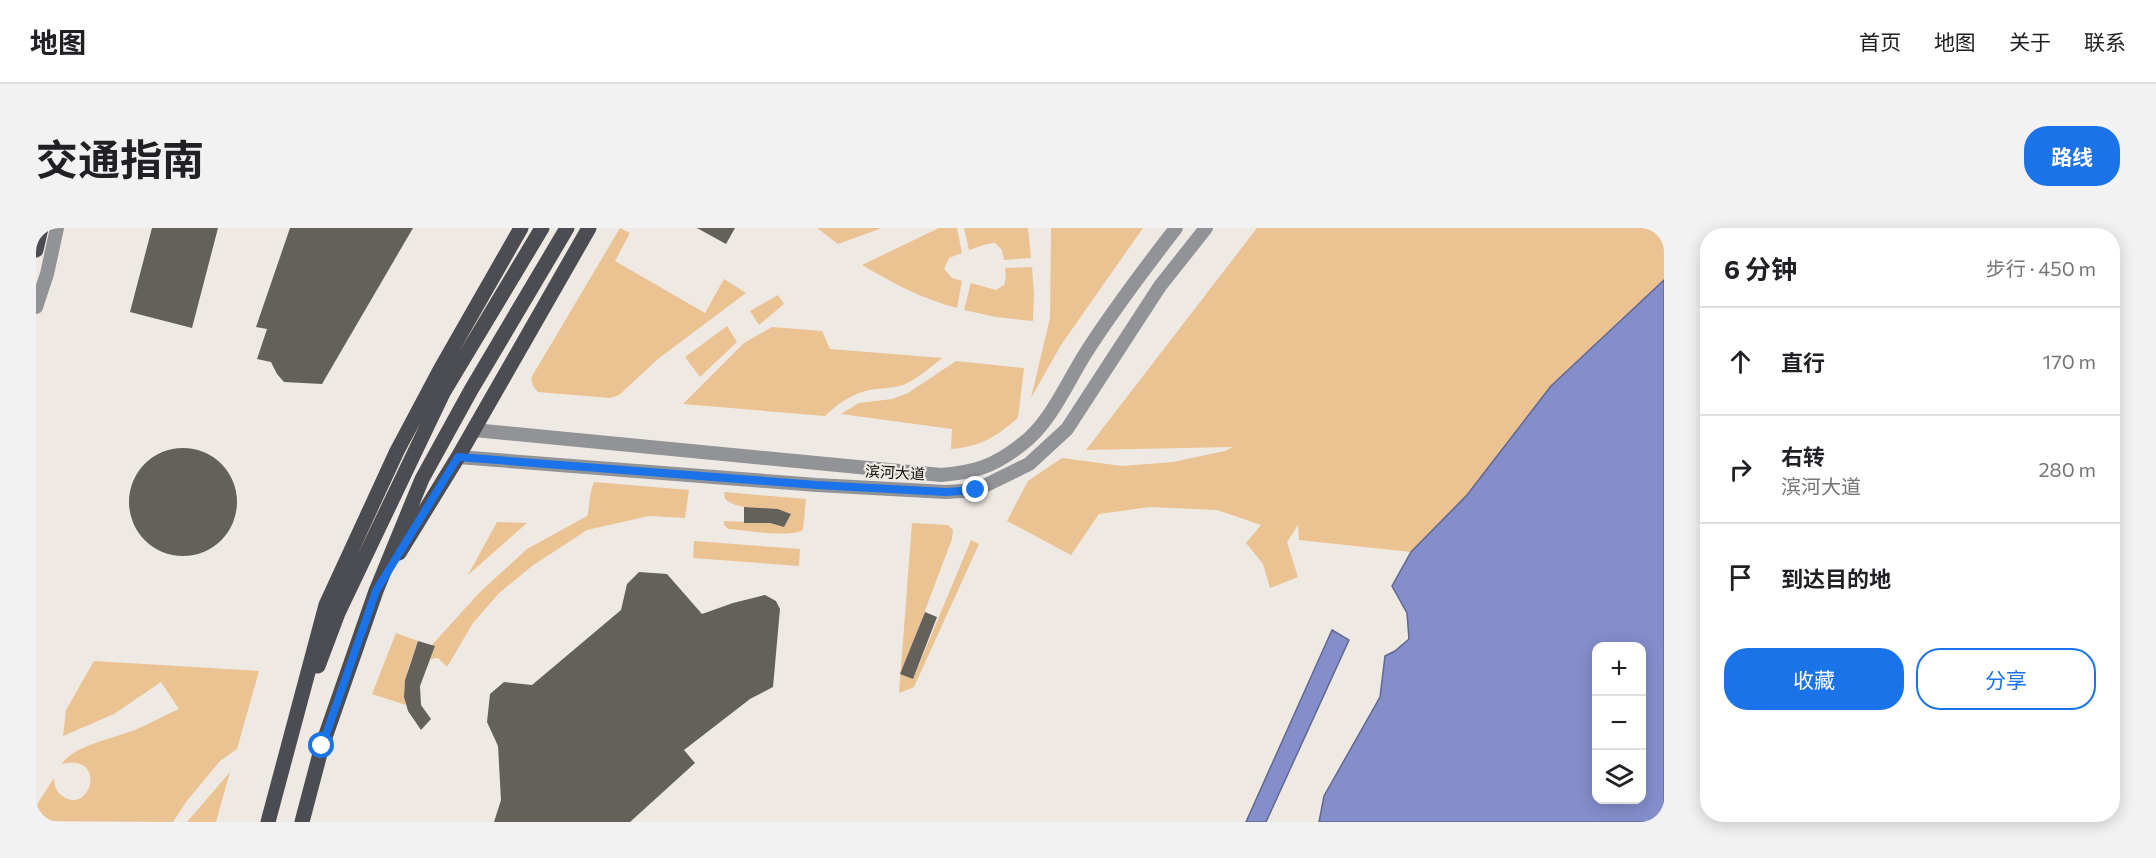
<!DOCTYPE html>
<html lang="zh">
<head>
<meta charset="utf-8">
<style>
  body { margin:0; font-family:Commissioner,"Noto Sans SC",sans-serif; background:#f2f2f2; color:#202124 }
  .controls { position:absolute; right:18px; bottom:18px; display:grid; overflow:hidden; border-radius:12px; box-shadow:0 3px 15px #0003 }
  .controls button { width:54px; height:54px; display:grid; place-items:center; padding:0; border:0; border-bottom:2px solid #e0e0e0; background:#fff; color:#202124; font:30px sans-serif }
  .stop { position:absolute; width:18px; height:18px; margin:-14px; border:4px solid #1a73e8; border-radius:50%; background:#fff }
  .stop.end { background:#1a73e8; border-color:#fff; box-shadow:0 2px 6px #0008 }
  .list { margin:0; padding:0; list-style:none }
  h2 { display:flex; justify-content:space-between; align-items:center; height:78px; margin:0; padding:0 24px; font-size:26px }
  h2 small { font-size:20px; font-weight:400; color:#757577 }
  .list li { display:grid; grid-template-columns:39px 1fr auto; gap:18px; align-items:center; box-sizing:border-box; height:108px; padding:0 24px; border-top:2px solid #e0e0e0 }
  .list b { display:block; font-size:22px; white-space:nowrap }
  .list p { margin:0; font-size:20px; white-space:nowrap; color:#757577 }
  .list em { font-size:20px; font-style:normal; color:#757577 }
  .actions { display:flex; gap:12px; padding:18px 24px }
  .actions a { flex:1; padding:14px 0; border:2px solid #1a73e8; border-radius:24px; text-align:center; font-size:21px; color:#1a73e8 }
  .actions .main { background:#1a73e8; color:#fff }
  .icon { flex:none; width:33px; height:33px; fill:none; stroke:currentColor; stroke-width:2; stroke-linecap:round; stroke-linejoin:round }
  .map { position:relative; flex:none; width:1628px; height:594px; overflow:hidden; border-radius:24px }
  header { display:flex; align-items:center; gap:36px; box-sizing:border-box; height:84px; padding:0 30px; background:#fff; border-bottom:2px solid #e0e0e0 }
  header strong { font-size:28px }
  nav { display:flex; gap:33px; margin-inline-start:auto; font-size:21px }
  .intro { display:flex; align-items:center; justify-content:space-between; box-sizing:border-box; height:144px; padding:0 36px }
  h1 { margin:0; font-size:42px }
  .button { padding:15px 27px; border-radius:24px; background:#1a73e8; color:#fff; font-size:21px; font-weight:700 }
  main { display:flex; gap:36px; padding:0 36px }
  aside { flex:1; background:#fff; border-radius:24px; box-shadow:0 3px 15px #0003 }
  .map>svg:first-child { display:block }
</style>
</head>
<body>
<header>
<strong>地图</strong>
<nav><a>首页</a><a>地图</a><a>关于</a><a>联系</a></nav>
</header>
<div class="intro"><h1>交通指南</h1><a class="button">路线</a></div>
<main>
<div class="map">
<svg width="1628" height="594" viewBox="0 0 1628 594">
  <rect width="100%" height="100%" fill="#efe9e3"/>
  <path fill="#ebc292" d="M 584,0 L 594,5 L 579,33 L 669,85 L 688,51 L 710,65 L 622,131 L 583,167 L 574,170 L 502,164 L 497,158 L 495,150 Z
    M 781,0 L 846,0 L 802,16 Z
    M 903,0 L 921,0 L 926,25 L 913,30 L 908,41 L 916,50 L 926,53 L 921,80 C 886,71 857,55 826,37 Z
    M 928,0 L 992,0 L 995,30 L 968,32 L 966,22 L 959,15 L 951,16 L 933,22 Z
    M 1015,0 L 1107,0 L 1025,117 L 995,170 L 1014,90 Z
    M 1221,0 L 1628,0 L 1628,52 L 1515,158 L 1431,267 L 1375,324 L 1263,312 L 1262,297 L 1251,314 L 1262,349 L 1234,360 L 1227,336 L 1210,315 L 1225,297 L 1181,282 L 1114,279 L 1063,286 L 1035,327 L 971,293 L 992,253 L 1026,230 L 1086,238 L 1137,234 L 1189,223 L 1197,219 L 1050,222 Z
    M 996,39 L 998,66 L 997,93 L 960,89 L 928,82 L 935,55 L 960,62 L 968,57 L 970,49 L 969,40 Z
    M 742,67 L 748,76 L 723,97 L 714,83 Z
    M 691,98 L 701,114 L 664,149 L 649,129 Z
    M 736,99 L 786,103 L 794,121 L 906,130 C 894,140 881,151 867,157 C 854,161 841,160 829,163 C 813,168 800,177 789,188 L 647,176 L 708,115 Z
    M 920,133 L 988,140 L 982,190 C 958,210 946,218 915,221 L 916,201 L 805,186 L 823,175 L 856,171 L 872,165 Z
    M 558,254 L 653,262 L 649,290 L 613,288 L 551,302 L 496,338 L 463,365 L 437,395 L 411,439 L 402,430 L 394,431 L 399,419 L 395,418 L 444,364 L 491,321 L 551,288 C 554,277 553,266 558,254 Z
    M 688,264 L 770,271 L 767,302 C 754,310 709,302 692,301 L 688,297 L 688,293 L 734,295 L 748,299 L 755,286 C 735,275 707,286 689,271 Z
    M 461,294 L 491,295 L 432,347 Z
    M 876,295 L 912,297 L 917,302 L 916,311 L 865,446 L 877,451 L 935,312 L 943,316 L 878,459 L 863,465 Z
    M 658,313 L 764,321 L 763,338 L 657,330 Z
    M 360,405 L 382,413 C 375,434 364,455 370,477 L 336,466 Z
    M 58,433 L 223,443 L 201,521 L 184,533 L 150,574 L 137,594 L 0,593 L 0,578 L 18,550 C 18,556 20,563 25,567 C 54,590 73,525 26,536 C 37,517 81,510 101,501 C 115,495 129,487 143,481 L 125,454 L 78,486 L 27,508 L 30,482 Z
    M 194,544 L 180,594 L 151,594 Z"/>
  <path fill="#848ecb" stroke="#616791" stroke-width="1.5" fill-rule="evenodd" d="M 1628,52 L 1628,594 L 1283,594 L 1288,568 L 1344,469 L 1349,428 L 1359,423 L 1373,411 L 1371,385 L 1356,358 L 1375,324 L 1431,267 L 1515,158 ZM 1606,418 L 1606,572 L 1560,572 L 1560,418 Z
    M 1296,402 L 1313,412 L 1230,594 L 1210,594 Z"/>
  <path fill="#64605a" d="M 116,0 L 182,0 L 156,100 L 94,84 Z
    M 254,0 L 377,0 L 286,156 L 248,154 L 241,146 L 235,134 L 221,131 L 231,101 L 220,99 Z
    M 661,0 L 699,0 L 690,16 Z
    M93 274a54 54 0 1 1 108 0a54 54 0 1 1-108 0Z
    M 708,279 L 742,281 L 755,286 L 748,299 L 734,295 L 708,295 Z
    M 603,344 L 631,346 L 666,386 L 697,375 L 729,367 L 740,373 L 744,381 L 737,459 L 714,471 L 648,522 L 659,535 L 594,594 L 458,594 L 465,572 L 462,518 L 451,494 L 454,466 L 468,454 L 496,457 L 585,382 L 591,356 Z
    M 889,384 L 901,389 L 877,451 L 864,446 Z
    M 382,413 L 399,418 L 384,458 L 385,477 L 395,491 L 385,502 L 372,483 L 368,469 L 369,452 Z"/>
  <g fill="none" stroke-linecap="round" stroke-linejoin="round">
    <path stroke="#929396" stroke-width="14" d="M 0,79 L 11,46 L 21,0
      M 438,202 L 905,247 C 939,244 957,239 985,217 C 1015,195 1031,154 1051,123 C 1078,81 1109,40 1140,0
      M 422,229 L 781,257 L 910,264 L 940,262 L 993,236 L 1031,201 L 1124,58 L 1170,0"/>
    <path stroke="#4c4d52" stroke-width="15" d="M 0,22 L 5,0
      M 363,325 L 422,229 L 553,0
      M 282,438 L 302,385 L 407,165 L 506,0
      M 232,594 L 290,377 L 361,223 L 404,142 L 485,0
      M 266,594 L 286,518 L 340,363 L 386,251 L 435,162 L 531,0"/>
  </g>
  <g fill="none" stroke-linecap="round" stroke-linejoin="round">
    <path stroke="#1a73e8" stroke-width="8" d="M 286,518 L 340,363 L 422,229 L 781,257 L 910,264 L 940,262"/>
  </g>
  <g text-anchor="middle" stroke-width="4.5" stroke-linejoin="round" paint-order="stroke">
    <g font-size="15" fill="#0e0c0a" stroke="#efe9e3">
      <text transform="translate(859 245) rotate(3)" y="5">滨河大道</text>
    </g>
  </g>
</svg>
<div class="controls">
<button>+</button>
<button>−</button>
<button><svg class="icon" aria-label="layers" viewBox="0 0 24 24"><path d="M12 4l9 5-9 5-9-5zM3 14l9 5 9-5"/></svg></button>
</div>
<div class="stop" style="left:286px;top:518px"></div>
<div class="stop end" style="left:940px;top:262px"></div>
</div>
<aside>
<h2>6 分钟<small>步行 · 450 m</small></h2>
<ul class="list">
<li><svg class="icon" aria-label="ahead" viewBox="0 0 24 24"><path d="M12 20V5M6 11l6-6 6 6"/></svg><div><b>直行</b></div><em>170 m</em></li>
<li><svg class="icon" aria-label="right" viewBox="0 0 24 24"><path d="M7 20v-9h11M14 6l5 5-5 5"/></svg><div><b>右转</b><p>滨河大道</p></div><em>280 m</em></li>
<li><svg class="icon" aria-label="arrive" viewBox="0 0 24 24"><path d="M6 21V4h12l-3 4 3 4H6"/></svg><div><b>到达目的地</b></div></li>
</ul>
<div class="actions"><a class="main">收藏</a><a>分享</a></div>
</aside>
</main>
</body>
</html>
